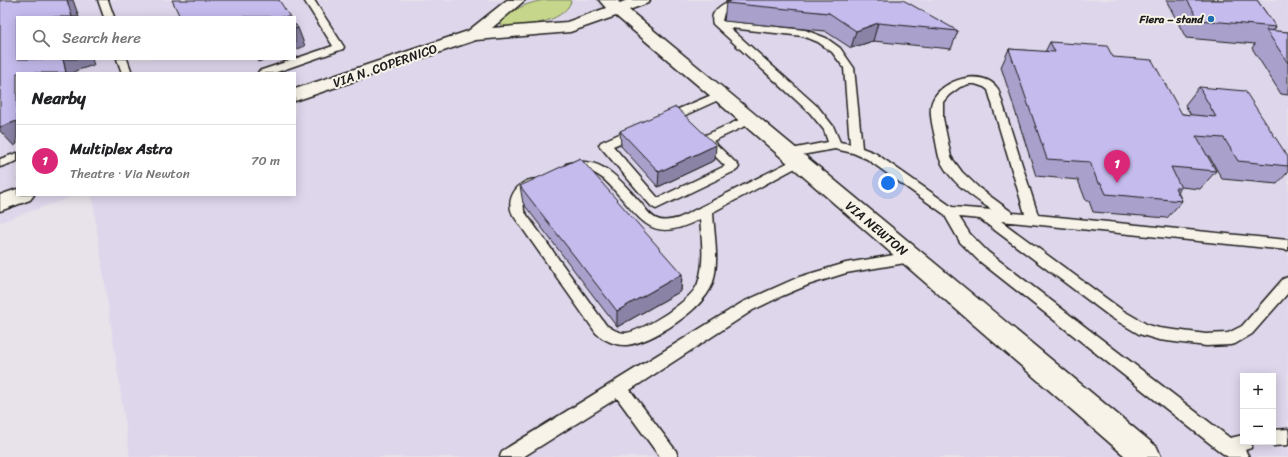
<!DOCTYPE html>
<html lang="en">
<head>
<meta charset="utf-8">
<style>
  body { margin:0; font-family:Sriracha,sans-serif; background:#f6f6f6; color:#202124 }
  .controls { position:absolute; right:12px; bottom:12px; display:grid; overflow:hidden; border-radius:0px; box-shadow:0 2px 10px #0003 }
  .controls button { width:36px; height:36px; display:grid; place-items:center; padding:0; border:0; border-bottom:1px solid #e0e0e0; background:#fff; color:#202124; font:20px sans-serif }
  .you { position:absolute; left:888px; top:183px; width:14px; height:14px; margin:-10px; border:3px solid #fff; border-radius:50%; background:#1a73e8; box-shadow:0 0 0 6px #1a73e833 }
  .badge { display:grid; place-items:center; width:26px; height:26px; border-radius:50%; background:#db2777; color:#fff; font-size:13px; font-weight:700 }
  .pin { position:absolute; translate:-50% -33px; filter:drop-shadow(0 1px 2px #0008) }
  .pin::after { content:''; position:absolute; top:21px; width:14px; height:12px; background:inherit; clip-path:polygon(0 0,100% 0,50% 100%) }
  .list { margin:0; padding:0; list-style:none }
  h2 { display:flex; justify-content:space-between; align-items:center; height:52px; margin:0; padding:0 16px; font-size:17px }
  h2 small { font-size:13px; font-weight:400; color:#757577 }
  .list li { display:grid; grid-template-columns:26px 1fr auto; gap:12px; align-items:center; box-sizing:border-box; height:72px; padding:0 16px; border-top:1px solid #e0e0e0 }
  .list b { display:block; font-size:15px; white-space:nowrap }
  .list p { margin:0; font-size:13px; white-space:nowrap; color:#757577 }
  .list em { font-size:13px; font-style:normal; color:#757577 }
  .icon { flex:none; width:22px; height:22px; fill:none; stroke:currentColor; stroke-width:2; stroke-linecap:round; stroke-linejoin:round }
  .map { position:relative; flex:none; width:1288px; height:457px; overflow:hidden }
  .search { position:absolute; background:#fff; box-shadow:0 2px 10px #0003; left:16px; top:16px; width:280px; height:44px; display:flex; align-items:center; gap:10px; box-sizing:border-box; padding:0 14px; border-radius:0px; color:#757577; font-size:15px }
  .panel { position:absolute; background:#fff; box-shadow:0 2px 10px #0003; left:16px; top:72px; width:280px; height:124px; border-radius:0px }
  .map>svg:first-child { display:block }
</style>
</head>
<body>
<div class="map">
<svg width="1288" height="457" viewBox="0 0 1288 457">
  <rect width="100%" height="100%" fill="#e8e2ea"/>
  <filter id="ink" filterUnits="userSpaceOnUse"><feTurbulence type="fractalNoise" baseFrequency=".025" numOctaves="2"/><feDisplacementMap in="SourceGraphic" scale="8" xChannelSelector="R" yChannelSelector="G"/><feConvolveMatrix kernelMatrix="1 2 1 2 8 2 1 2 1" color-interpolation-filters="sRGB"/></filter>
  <g filter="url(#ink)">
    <path fill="#ded6eb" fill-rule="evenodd" d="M 0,0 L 1288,0 L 1288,457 L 130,457 L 92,195 L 295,195 L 295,73 L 17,73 L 17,195 L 77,195 L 0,222 ZM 17,17 L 295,17 L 295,59 L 17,59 ZM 1243,376 L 1273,376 L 1273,442 L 1243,442 Z"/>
    <path fill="#c6d78c" stroke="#717a54" d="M 546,0 L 570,0 L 571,2 C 561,24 525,26 504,27 L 501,26 L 500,22 C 512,9 529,2 546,0 Z"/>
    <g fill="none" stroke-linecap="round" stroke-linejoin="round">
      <defs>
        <path id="lane" d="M 98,0 L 108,0 L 114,17 L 104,17 Z
          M 304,0 L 314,0 L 344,47 L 343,49 L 274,73 L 258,73 L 259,71 L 333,46 Z
          M 731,0 L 743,0 L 724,13 L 722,21 L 805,30 L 826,38 L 840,48 L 854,68 L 862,148 L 875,153 L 952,207 L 992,210 C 973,197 947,180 939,157 C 937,149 936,140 934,133 C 932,123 929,111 932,102 C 940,79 984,67 998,89 L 1038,215 L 1288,240 L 1288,250 L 1001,221 L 1122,310 L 1148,325 L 1159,328 L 1206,334 L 1228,333 L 1242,326 L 1283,279 L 1288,277 L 1288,293 L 1252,334 L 1235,344 L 1230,345 L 1206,346 L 1159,340 L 1139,334 L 1112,318 L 980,219 L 959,217 L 970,234 L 988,252 L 1230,438 L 1243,435 L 1243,442 L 1253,442 L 1251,448 L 1245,450 L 1249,457 L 1228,457 L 1222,453 L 978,260 L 960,242 L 944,214 L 867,159 L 853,153 L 835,149 L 790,157 L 786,156 L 784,153 L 786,150 L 828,142 L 824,130 L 810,113 L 713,24 C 709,12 721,5 731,0 ZM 730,28 L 803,36 L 818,42 L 832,52 L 844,68 L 850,144 L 840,142 L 833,126 L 818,107 ZM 975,84 L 984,87 L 988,90 L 1025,214 L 1013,213 L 979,188 L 962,172 L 951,157 L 943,118 L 943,102 L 949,95 L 960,87 L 969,84 Z
          M 117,59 L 127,59 L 132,73 L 122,73 Z
          M 721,91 L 725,93 L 726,95 L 725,97 L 670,122 L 662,122 L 660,119 L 662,116 Z
          M 750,115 L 754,116 L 756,119 L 754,122 L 713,141 L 737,164 L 739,167 L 737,170 L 656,209 L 652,207 L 599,145 L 601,142 L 633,128 L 641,128 L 643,131 L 641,134 L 613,146 L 658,198 L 725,166 L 699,140 L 701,137 Z
          M 17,153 L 17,161 L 0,167 L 0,159 Z
          M 799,157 L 803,158 L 805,161 L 803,164 L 713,212 C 714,235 720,263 712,285 C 702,310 653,342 627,345 C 616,346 604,340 596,333 L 513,215 C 503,197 523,175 540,180 L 542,183 C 538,190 529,192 523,198 L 524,211 L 606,325 C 612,329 618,333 626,333 C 643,331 693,300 698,283 C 705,263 702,240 700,219 C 654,243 645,225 616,192 C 610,185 604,178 596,174 C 586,168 576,173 566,170 L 564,167 L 566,164 C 601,154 619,179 640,202 C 645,208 650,216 657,219 C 664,222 672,220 679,218 Z
          M 912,252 L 917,253 L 919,257 L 917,261 L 846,273 L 808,285 L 782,296 L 753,310 L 630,390 L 676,451 L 678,457 L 660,457 L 617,398 L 523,457 L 500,457 L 502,451 L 743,302 L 799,277 L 846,263 Z
          M 1288,429 L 1288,445 L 1273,446 L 1267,443 L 1267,442 L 1273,442 L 1273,430 Z"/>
        <path id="street" d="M 507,0 L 525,0 L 492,28 L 567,22 L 606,8 L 599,0 L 617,0 L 620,3 L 627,0 L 650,0 L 648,3 L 629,10 L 1157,447 L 1161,457 L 1126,457 L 714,99 L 616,16 L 570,32 L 476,40 L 295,101 L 295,89 L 468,31 Z
          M 17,189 L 17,195 L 34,195 L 30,200 L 0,211 L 0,195 Z"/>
      </defs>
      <use href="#lane" stroke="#1c1c1c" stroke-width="3"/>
      <use href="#street" stroke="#1c1c1c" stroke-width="3"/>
      <use href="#lane" fill="#f7f3e8" fill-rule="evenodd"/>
      <use href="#street" fill="#f7f3e8" fill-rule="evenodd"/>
    </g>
    <path fill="#a9a1cc" stroke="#1c1c1c" d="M 733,0 L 958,31 L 951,49 L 873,41 L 851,48 L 825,31 L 724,21 L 726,3 Z
      M 1166,0 L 1257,0 L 1276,27 L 1273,31 L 1288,32 L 1288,95 L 1281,94 L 1252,48 L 1255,44 L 1186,38 Z
      M 1050,42 L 1113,57 L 1182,114 L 1191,115 L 1185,105 L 1199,87 L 1288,157 L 1288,172 L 1277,184 L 1222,179 L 1209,156 L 1207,156 L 1216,171 L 1200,189 L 1181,187 L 1181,188 L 1178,192 L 1182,201 L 1167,218 L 1093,212 L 1089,201 L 1086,201 L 1078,180 L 1036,176 L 1001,67 L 1009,49 L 1045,52 Z
      M 620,131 L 715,160 L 658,187 L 621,146 Z
      M 520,186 L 682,274 L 681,291 L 617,327 L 523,203 Z"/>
    <path fill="#8a83a6" stroke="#1c1c1c" d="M 67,0 L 73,0 L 79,17 L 72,17 Z
      M 878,23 L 873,41 L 851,48 L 856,31 Z
      M 298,28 L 305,46 L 295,50 L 295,29 Z
      M 63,59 L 92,59 L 94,65 L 75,71 L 75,73 L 66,73 Z
      M 256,59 L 267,59 L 258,62 Z
      M 17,121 L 17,144 L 14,146 L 0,131 L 0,127 Z
      M 716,145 L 715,160 L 658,187 L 659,172 Z
      M 682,274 L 681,291 L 617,327 L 617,311 Z"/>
    <path fill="#c5bbed" stroke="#1c1c1c" d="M 0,0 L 67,0 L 72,17 L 17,17 L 17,59 L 63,59 L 66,73 L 17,73 L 17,121 L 0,127 Z
      M 172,0 L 279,0 L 290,17 L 180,17 Z
      M 733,0 L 903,0 L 958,31 L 878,23 L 856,31 L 829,13 L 726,3 Z
      M 1187,0 L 1257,0 L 1276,27 L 1199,20 Z
      M 295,24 L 298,28 L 295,29 Z
      M 1266,30 L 1288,32 L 1288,63 Z
      M 1050,42 L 1107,46 L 1113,57 L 1152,60 L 1182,114 L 1216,117 L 1199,87 L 1245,91 L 1288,157 L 1288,166 L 1238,161 L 1224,138 L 1196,136 L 1216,171 L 1171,167 L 1181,188 L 1175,188 L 1182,201 L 1106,194 L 1101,183 L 1098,183 L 1090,162 L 1047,159 L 1009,49 L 1055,52 Z
      M 676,107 L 716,145 L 659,172 L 620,131 Z
      M 580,158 L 682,274 L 617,311 L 520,186 Z"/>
  </g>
  <circle fill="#1f6fb2" stroke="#f7f3e8" stroke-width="1.5" cx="1211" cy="19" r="4"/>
  <g text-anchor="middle" stroke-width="4" stroke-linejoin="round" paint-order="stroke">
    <g font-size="11" font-weight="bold" fill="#1c1c1c" stroke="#f7f3e8" text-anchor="end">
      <text x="1203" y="23">Fiera – stand</text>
    </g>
    <g font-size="13" fill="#1c1c1c" stroke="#f7f3e8">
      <text transform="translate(385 65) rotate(-19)" y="5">VIA N. COPERNICO</text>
      <text transform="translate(877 228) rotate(40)" y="5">VIA NEWTON</text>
    </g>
  </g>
</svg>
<div class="controls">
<button>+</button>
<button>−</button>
</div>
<div class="you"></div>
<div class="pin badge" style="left:1117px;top:183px">1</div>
<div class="search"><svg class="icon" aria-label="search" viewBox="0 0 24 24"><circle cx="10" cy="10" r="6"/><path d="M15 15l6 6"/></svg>Search here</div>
<section class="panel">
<h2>Nearby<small></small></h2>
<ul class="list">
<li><span class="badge">1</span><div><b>Multiplex Astra</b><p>Theatre · Via Newton</p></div><em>70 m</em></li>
</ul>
</section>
</div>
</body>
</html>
